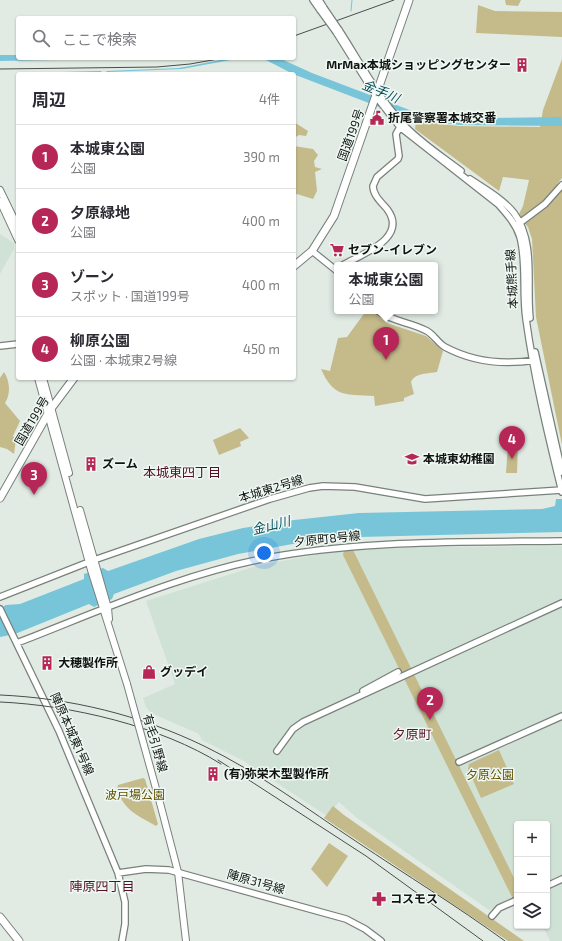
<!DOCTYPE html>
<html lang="ja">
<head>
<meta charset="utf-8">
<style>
  body { margin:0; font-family:"Exo 2","Noto Sans JP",sans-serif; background:#f2f2f3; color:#2b2b33 }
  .controls { position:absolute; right:12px; bottom:12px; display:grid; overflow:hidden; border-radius:4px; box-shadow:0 1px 3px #0004 }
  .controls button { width:36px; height:36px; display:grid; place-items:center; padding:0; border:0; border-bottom:1px solid #e1e1e2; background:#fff; color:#2b2b33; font:20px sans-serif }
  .you { position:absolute; left:264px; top:553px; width:14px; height:14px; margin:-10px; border:3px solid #fff; border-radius:50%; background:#1a73e8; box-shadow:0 0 0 6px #1a73e833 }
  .badge { display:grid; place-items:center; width:26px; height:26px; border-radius:50%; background:#b62758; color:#fff; font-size:13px; font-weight:700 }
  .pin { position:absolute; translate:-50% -33px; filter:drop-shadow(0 1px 2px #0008) }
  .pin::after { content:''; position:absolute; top:21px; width:14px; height:12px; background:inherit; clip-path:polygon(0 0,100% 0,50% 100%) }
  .popup { position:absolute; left:334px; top:262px; width:104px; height:52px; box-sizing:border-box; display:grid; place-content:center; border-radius:4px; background:#fff; filter:drop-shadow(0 1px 3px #0005); font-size:13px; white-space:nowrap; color:#7c7c81 }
  .popup b { font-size:15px; color:#2b2b33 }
  .popup::after { content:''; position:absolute; left:50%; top:100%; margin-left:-8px; border:8px solid transparent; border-top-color:#fff }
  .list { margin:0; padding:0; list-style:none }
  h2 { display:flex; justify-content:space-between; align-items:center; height:52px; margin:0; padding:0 16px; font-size:17px }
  h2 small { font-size:13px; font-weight:400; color:#7c7c81 }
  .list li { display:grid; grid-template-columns:26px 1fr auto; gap:12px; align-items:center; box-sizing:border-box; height:64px; padding:0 16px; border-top:1px solid #e1e1e2 }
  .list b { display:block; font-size:15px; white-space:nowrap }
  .list p { margin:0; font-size:13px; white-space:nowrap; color:#7c7c81 }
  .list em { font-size:13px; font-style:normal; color:#7c7c81 }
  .icon { flex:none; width:22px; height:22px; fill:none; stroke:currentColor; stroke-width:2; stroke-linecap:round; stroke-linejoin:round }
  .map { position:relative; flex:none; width:562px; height:941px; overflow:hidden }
  .search { position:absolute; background:#fff; box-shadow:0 1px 3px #0004; left:16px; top:16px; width:280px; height:44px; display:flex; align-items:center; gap:10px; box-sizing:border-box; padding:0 14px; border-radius:4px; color:#7c7c81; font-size:15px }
  .panel { position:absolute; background:#fff; box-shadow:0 1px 3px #0004; left:16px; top:72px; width:280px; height:308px; border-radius:4px }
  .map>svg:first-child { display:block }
</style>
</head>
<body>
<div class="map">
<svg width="562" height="941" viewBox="0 0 562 941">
  <rect width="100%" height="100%" fill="#e1ebe4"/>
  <path fill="#d0e1d6" d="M 0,234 L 14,243 L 14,249 L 0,274 Z
    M 562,546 L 562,941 L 550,941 L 543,926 L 547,926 L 547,824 L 517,824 L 517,898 L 489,910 L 357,818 L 339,802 L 327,816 L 242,760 L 202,740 L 199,734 L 151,713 L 146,707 L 143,698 L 175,684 L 146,601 L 256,566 L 336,551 L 425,547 Z"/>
  <path fill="#c5ba8a" d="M 505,0 L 521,0 L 518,6 L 506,5 Z
    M 478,5 L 495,11 L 562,12 L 562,37 L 476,33 Z
    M 562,59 L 562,178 L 557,184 L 562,189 L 562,445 L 536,317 L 532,239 L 528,227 L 518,216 L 523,206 L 529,180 L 503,177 L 499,191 L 415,129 L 416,121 L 459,126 L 540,127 L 543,110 Z
    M 294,122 L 308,131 L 306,136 L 299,135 L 294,138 Z
    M 294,146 L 313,149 L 318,155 L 314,161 L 315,167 L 322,169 L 315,172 L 317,191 L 313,199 L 297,194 L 294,196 Z
    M 366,311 L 373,311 L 387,323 L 426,336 L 443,351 L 437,372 C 428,374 416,372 411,382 L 414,394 L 404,398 L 404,401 L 375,406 L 374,396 C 345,394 334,398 321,369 L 330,371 L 338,338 L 347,337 Z
    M 4,372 C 10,381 11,394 5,403 L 20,421 L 13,436 L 16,439 L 14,454 L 7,449 L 0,447 L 0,378 Z
    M 240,428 L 249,438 L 240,442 L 241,446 L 219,455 L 213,440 Z
    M 508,444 L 518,445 L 517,473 L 506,473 Z
    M 351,549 L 353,550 L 517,884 L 517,897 L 513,899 L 343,555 L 344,550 Z
    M 499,750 L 514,784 L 481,798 L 468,769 L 469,764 Z
    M 143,778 L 145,779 L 158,824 L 156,826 C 137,815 123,810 117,788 L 118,785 Z
    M 333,806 L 344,815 L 524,941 L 508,941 L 324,818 Z
    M 329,843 L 348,856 L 327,887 L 311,869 Z"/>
  <path fill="#78c5d9" d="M 0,55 L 18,55 L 18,58 L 159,58 L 0,61 Z
    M 231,58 L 241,58 L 182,69 L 107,72 L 106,71 L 179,68 Z
    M 257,58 L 279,58 L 312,73 L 420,114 L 432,117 L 482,118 L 561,117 L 562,126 L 459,125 L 408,118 L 293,74 L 264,59 Z
    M 101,71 L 102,73 L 58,74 L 62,72 Z
    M 556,499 L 562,499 L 562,532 L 360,537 L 309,541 L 238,554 L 176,571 L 114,594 L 112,599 L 94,607 L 89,604 L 15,634 L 0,637 L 0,608 L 6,605 L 20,604 L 84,579 L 84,574 L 103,568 L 108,571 L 199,539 L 243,528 L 294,520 L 359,513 L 542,509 L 555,506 Z"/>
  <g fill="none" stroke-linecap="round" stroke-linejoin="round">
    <path stroke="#78c5d9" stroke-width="1" d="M 351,11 L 352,0"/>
    <defs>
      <path id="secondary" d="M 313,0 L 320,10
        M 319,0 L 324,8
        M 339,30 C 359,61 377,95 401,122 C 418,141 440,155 461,171
        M 336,32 L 378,99 L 400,127 L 498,204 C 507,214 516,224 520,237 C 527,263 522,292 526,319 C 534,377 548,435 562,492
        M 470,179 C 485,189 503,199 514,213 C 536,243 526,284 530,318
        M 517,225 L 545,204 L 562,185
        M 312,251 L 337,271
        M 343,265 C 362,254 409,238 387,209 C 381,202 373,195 373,186 L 377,177 L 398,159 L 399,156 L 396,134 L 400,127
        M 378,311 C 393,322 411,322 427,331 C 434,335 438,343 445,347 C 473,362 505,365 536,360
        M 0,346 L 18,344
        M 535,352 L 562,472
        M 0,597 L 94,560 L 270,499 L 309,488 L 323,486 L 355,487 L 425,499 L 562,490
        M 0,609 L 59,731 L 118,873 L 125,902 L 125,924 L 122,941
        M 17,643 C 102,610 188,571 278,556 C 371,540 468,542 562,541
        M 363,691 L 398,672
        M 277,751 L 293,729 L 303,722 L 562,603
        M 459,762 L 562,716
        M 118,873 L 146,869 L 169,870 L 346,919 L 365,929 L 381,941
        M 547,886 L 562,879
        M 492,916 L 499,908 L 517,900"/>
      <path id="primary" d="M 0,190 L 18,227
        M 0,201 L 18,240
        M 38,378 L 91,570 L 127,684
        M 43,378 L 69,473
        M 80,510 L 108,608 L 109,619
        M 160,803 L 178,872 L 186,941"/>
      <path id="highway" d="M 294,266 L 312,251 L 334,216 L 409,0
        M 0,498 L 50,410 L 74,378
        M 0,917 L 19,941"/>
    </defs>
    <use href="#secondary" stroke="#79817b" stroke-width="8"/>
    <use href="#primary" stroke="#79817b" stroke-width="8"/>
    <use href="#highway" stroke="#79817b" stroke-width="9"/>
    <use href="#secondary" stroke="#fff" stroke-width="5.5"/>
    <use href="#primary" stroke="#fff" stroke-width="6"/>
    <use href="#highway" stroke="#fff" stroke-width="7"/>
    <path stroke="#494e4a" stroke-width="1" d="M 294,36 L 394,0
      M 0,69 L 157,67 L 190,64 L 224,58
      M 0,695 C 70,698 140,715 204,746 C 258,772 307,809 357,842 C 406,875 457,906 505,941
      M 0,702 C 70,705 161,726 221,764
      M 218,760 L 366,856 L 483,941"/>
    <defs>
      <path id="secondary-bridge" d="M 324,8 L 339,30
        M 320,10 L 336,32"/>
      <path id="primary-bridge" d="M 127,684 L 160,803"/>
    </defs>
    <use href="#secondary-bridge" stroke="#79817b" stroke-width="8" stroke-linecap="butt"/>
    <use href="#primary-bridge" stroke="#79817b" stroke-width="8" stroke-linecap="butt"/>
    <use href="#secondary-bridge" stroke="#fff" stroke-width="5.5"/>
    <use href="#primary-bridge" stroke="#fff" stroke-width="6"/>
  </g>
  <defs>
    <symbol id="building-bare" viewBox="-9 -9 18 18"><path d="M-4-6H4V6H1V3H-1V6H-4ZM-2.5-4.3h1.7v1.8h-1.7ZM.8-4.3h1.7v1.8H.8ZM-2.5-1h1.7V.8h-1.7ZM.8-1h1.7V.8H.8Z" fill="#b62758" stroke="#eff8f2" stroke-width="2.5" paint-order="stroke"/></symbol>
    <symbol id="civic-bare" viewBox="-9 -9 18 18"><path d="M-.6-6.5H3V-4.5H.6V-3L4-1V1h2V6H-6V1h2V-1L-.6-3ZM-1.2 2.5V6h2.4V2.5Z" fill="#b62758" stroke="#eff8f2" stroke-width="2.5" paint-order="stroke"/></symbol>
    <symbol id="supermarket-bare" viewBox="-9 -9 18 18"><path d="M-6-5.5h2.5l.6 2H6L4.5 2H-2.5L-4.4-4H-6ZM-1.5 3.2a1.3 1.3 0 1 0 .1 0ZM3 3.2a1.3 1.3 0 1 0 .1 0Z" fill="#b62758" stroke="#eff8f2" stroke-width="2.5" paint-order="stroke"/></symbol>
    <symbol id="school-bare" viewBox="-9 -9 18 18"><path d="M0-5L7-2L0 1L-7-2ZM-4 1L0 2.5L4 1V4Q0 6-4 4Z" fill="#b62758" stroke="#eff8f2" stroke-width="2.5" paint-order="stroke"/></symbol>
    <symbol id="shop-bare" viewBox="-9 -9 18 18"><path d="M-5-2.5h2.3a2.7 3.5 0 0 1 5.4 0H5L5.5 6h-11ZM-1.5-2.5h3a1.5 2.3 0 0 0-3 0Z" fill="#b62758" stroke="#eff8f2" stroke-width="2.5" paint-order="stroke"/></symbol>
    <symbol id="pharmacy-bare" viewBox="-9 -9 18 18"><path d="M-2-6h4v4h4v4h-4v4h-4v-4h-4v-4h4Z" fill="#b62758" stroke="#eff8f2" stroke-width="2.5" paint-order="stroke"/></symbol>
  </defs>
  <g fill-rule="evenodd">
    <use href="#building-bare" x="512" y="55" width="20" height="20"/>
    <use href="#civic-bare" x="367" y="108" width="20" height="20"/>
    <use href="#supermarket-bare" x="327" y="240" width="20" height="20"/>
    <use href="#school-bare" x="402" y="449" width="20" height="20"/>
    <use href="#building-bare" x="81" y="454" width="20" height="20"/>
    <use href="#building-bare" x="37" y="653" width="20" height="20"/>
    <use href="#shop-bare" x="139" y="662" width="20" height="20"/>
    <use href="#building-bare" x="203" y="764" width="20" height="20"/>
    <use href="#pharmacy-bare" x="369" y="889" width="20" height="20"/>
  </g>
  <g text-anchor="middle" stroke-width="3" stroke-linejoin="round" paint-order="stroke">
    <g font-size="12" font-weight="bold" fill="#101311" stroke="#eff8f2" text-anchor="start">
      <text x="511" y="69" text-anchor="end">MrMax本城ショッピングセンター</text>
      <text x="388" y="122">折尾警察署本城交番</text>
      <text x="348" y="254">セブン-イレブン</text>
      <text x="423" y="463">本城東幼稚園</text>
      <text x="102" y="468">ズーム</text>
      <text x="58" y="667">大穂製作所</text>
      <text x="160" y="676">グッデイ</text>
      <text x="224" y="778">(有)弥栄木型製作所</text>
      <text x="390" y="903">コスモス</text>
    </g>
    <g font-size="12" fill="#101311" stroke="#eff8f2">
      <text transform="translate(351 135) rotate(-70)" y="4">国道199号</text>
      <text transform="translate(512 279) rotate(-93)" y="4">本城熊手線</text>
      <text transform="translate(32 421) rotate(-59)" y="4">国道199号</text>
      <text transform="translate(271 489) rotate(-17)" y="4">本城東2号線</text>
      <text transform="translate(327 539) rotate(-6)" y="4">夕原町8号線</text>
      <text transform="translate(72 734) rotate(66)" y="4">陣原本城東1号線</text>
      <text transform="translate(155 743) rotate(74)" y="4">有毛引野線</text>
      <text transform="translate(256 882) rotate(16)" y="4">陣原31号線</text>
    </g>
    <g font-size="12" fill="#605102" stroke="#eff8f2">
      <text x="490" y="779">夕原公園</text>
      <text x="135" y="799">波戸場公園</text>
    </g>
    <g font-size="13" font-style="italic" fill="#0b4f5e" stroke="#eff8f2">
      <text transform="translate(381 91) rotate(23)" y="5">金手川</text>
      <text transform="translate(271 525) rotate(-14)" y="5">金山川</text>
    </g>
    <g font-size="13" fill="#541026" stroke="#eff8f2">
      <text x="182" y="477">本城東四丁目</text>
      <text x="412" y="739">夕原町</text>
      <text x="102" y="891">陣原四丁目</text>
    </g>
  </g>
</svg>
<div class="controls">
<button>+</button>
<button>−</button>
<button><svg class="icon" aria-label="layers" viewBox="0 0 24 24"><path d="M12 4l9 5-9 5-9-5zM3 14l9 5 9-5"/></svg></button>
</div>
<div class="you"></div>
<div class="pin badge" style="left:386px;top:360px">1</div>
<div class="popup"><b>本城東公園</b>公園</div>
<div class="pin badge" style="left:430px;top:720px">2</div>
<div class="pin badge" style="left:34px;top:495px">3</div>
<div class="pin badge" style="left:512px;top:459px">4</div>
<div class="search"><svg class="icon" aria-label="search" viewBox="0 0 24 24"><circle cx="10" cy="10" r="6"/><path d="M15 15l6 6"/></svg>ここで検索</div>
<section class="panel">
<h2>周辺<small>4件</small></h2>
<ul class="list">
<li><span class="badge">1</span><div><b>本城東公園</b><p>公園</p></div><em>390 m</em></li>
<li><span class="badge">2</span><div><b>夕原緑地</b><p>公園</p></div><em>400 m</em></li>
<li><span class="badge">3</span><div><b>ゾーン</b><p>スポット · 国道199号</p></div><em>400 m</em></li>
<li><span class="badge">4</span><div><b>柳原公園</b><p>公園 · 本城東2号線</p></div><em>450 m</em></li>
</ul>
</section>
</div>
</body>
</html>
